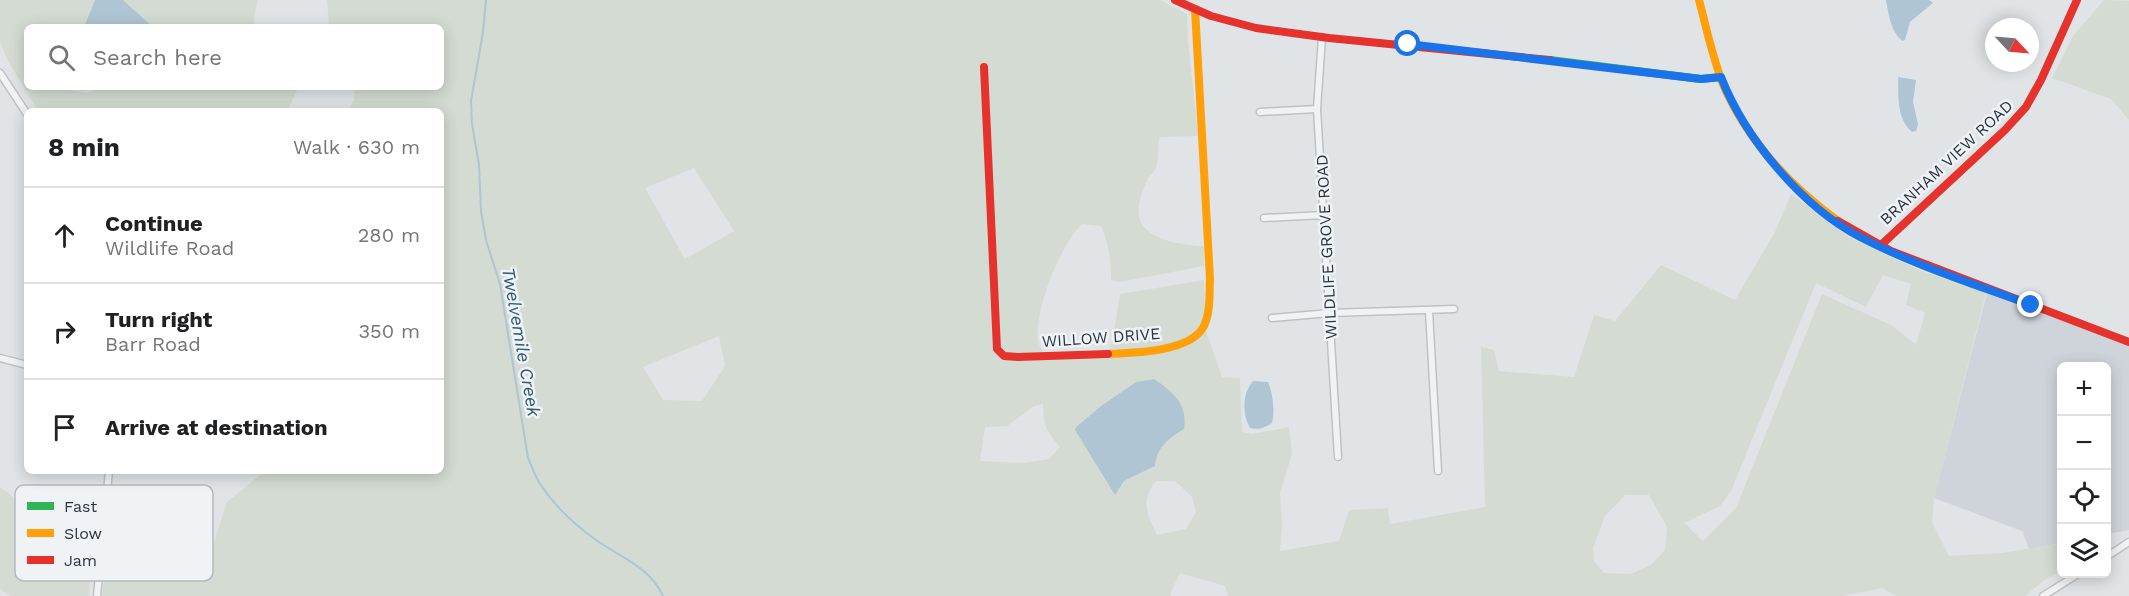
<!DOCTYPE html>
<html lang="en">
<head>
<meta charset="utf-8">
<style>
  body { margin:0; font-family:"Work Sans",sans-serif; background:#f2f2f2; color:#202124 }
  .controls { position:absolute; right:18px; bottom:18px; display:grid; overflow:hidden; border-radius:9px; box-shadow:0 3px 15px #0003 }
  .controls button { width:54px; height:54px; display:grid; place-items:center; padding:0; border:0; border-bottom:2px solid #e0e0e0; background:#fff; color:#202124; font:30px sans-serif }
  .compass { position:absolute; left:1985px; top:18px; width:54px; height:54px; border-radius:50%; background:#fff; box-shadow:0 3px 15px #0003; rotate:116deg }
  .stop { position:absolute; width:18px; height:18px; margin:-14px; border:4px solid #1a73e8; border-radius:50%; background:#fff }
  .stop.end { background:#1a73e8; border-color:#fff; box-shadow:0 2px 6px #0008 }
  .list { margin:0; padding:0; list-style:none }
  h2 { display:flex; justify-content:space-between; align-items:center; height:78px; margin:0; padding:0 24px; font-size:26px }
  h2 small { font-size:20px; font-weight:400; color:#757577 }
  .list li { display:grid; grid-template-columns:39px 1fr auto; gap:18px; align-items:center; box-sizing:border-box; height:96px; padding:0 24px; border-top:2px solid #e0e0e0 }
  .list b { display:block; font-size:22px; white-space:nowrap }
  .list p { margin:0; font-size:20px; white-space:nowrap; color:#757577 }
  .list em { font-size:20px; font-style:normal; color:#757577 }
  .icon { flex:none; width:33px; height:33px; fill:none; stroke:currentColor; stroke-width:2; stroke-linecap:round; stroke-linejoin:round }
  .map { position:relative; flex:none; width:2129px; height:596px; overflow:hidden }
  .search { position:absolute; background:#fff; box-shadow:0 3px 15px #0003; left:24px; top:24px; width:420px; height:66px; display:flex; align-items:center; gap:15px; box-sizing:border-box; padding:0 21px; border-radius:9px; color:#757577; font-size:22px }
  .panel { position:absolute; background:#fff; box-shadow:0 3px 15px #0003; left:24px; top:108px; width:420px; height:366px; border-radius:9px }
  .map>svg:first-child { display:block }
</style>
</head>
<body>
<div class="map">
<svg width="2129" height="596" viewBox="0 0 2129 596">
  <rect width="100%" height="100%" fill="#e1e4e7"/>
  <path fill="#cfd4da" d="M 1988,289 L 2129,342 L 2129,530 L 2107,534 L 2106,366 L 2062,366 L 2061,543 L 2029,549 L 2022,531 L 1934,498 Z"/>
  <path fill="#d3dbd2" fill-rule="evenodd" d="M 0,0 L 95,0 L 84,27 L 27,27 L 27,87 L 72,87 L 72,90 L 86,93 L 104,87 L 299,87 L 287,111 L 38,111 L 7,59 L 0,41 Z
    M 123,0 L 258,0 L 254,16 L 254,27 L 153,27 Z
    M 327,0 L 1160,0 L 1187,14 L 1188,41 L 1198,136 L 1159,137 C 1158,146 1159,162 1155,170 C 1153,174 1148,176 1147,181 C 1142,191 1137,206 1139,217 C 1144,240 1185,246 1204,246 L 1204,266 L 1120,282 L 1111,280 C 1111,261 1109,244 1101,226 L 1082,224 C 1060,245 1035,309 1038,339 C 1038,344 1041,348 1043,352 L 1078,358 L 1107,359 L 1113,337 L 1120,294 L 1204,280 L 1206,331 L 1222,377 L 1240,378 L 1242,432 L 1253,434 L 1289,427 L 1292,454 L 1280,493 L 1282,525 L 1280,551 L 1339,541 L 1349,510 L 1388,508 L 1390,524 L 1485,507 L 1481,347 L 1494,350 L 1499,371 L 1574,377 L 1594,315 L 1615,321 L 1661,265 L 1735,300 L 1775,232 L 1791,194 L 1850,238 L 1919,270 L 1986,293 L 1934,498 L 1932,522 L 1949,556 L 2002,553 L 2062,543 L 2061,571 L 2046,579 L 2025,596 L 1896,596 L 1882,588 L 1843,596 L 1228,596 L 1225,586 L 1180,573 L 1170,594 L 1171,596 L 102,596 L 106,570 L 203,576 L 227,502 L 265,471 L 441,471 L 441,111 L 349,111 L 354,99 L 355,87 L 441,87 L 441,27 L 329,27 ZM 694,168 L 734,231 L 685,259 L 645,188 ZM 1883,275 L 1911,284 L 1906,305 L 1925,313 L 1916,345 L 1893,326 L 1822,294 L 1736,508 L 1703,541 L 1684,523 L 1720,506 L 1731,491 L 1816,283 L 1866,307 ZM 719,336 L 725,366 L 702,401 L 663,400 L 643,367 ZM 1154,379 L 1166,441 L 1156,455 L 1155,466 L 1124,481 L 1115,494 L 1075,430 L 1076,427 L 1101,406 L 1136,382 ZM 1043,404 C 1044,428 1045,428 1060,447 L 1049,459 L 1024,463 L 980,461 L 985,427 L 1007,426 L 1034,406 ZM 1156,481 L 1175,481 L 1192,497 L 1196,512 L 1186,529 L 1157,535 C 1147,514 1140,501 1156,481 ZM 1625,495 L 1649,495 L 1667,527 L 1665,550 L 1651,565 L 1631,574 L 1604,573 L 1594,561 L 1593,548 L 1605,516 Z
    M 2104,0 L 2129,1 L 2129,120 L 2111,99 L 2052,78 L 2073,36 Z
    M 0,487 L 92,556 L 89,596 L 11,596 L 0,589 Z"/>
  <path fill="#afc5d3" d="M 95,0 L 123,0 L 153,27 L 84,27 Z
    M 1886,0 L 1929,0 L 1933,3 L 1910,22 L 1905,40 L 1902,41 C 1890,30 1889,15 1886,0 Z
    M 1898,77 L 1916,80 L 1913,102 L 1918,124 L 1916,131 L 1912,132 C 1896,117 1899,98 1898,77 Z
    M 1154,379 C 1173,392 1188,404 1184,429 C 1168,439 1157,447 1155,466 L 1124,481 L 1115,495 L 1075,430 L 1076,427 L 1101,406 L 1136,382 Z
    M 1253,381 L 1268,382 C 1273,394 1275,410 1272,423 C 1264,428 1259,430 1250,428 C 1242,414 1242,394 1253,381 Z"/>
  <g fill="none" stroke-linecap="round" stroke-linejoin="round">
    <path stroke="#afc5d3" stroke-width="2" d="M 486,0 L 483,32 L 471,101 L 472,124 L 479,165 L 481,211 L 486,240 L 500,284 L 528,458 C 532,467 535,476 540,484 C 554,505 575,525 596,540 C 620,557 650,567 663,596"/>
    <defs>
      <path id="street" d="M 1322,37 L 1317,109 L 1338,457
        M 0,73 L 27,114
        M 1260,112 L 1317,109
        M 1264,218 L 1324,215
        M 1429,311 L 1438,471
        M 1272,318 L 1330,313 L 1454,309
        M 0,358 L 27,365
        M 2106,557 L 2129,542
        M 97,596 L 109,471
        M 2043,596 L 2078,574"/>
    </defs>
    <use href="#street" stroke="#bfc2c5" stroke-width="9"/>
    <use href="#street" stroke="#f1f2f3" stroke-width="6"/>
    <path stroke="#30b455" stroke-width="8" d="M 1550,60 L 1701,79 L 1721,77"/>
    <path stroke="#ff9f0a" stroke-width="8" d="M 1699,0 C 1707,30 1713,61 1725,89 C 1750,143 1790,186 1838,221
      M 1108,354 C 1134,353 1191,352 1204,326 C 1211,311 1209,294 1210,279 L 1195,9"/>
    <path stroke="#e5322d" stroke-width="8" d="M 1175,0 L 1211,16 L 1256,28 L 1329,38 L 1550,60
      M 984,67 L 997,349 L 1004,356 L 1018,357 L 1108,354
      M 1838,221 L 1891,251 L 2129,342
      M 1880,246 L 2005,130 L 2026,107 L 2041,80 L 2077,0"/>
  </g>
  <g fill="none" stroke-linecap="round" stroke-linejoin="round">
    <path stroke="#1a73e8" stroke-width="8" d="M 1408,44 L 1701,79 L 1721,77 C 1745,138 1801,206 1860,237 C 1914,265 1974,284 2031,305"/>
  </g>
  <g text-anchor="middle" stroke-width="5" stroke-linejoin="round" paint-order="stroke">
    <g font-size="16" fill="#283440" stroke="#eff3f6">
      <text transform="translate(1946 162) rotate(-43)" y="6">BRANHAM VIEW ROAD</text>
      <text transform="translate(1326 247) rotate(-93)" y="6">WILDLIFE GROVE ROAD</text>
      <text transform="translate(1101 337) rotate(-4)" y="6">WILLOW DRIVE</text>
    </g>
    <g font-size="18" font-style="italic" fill="#315a75" stroke="#eff3f6">
      <text transform="translate(521 342) rotate(80)" y="6">Twelvemile Creek</text>
    </g>
  </g>
  <rect x="15" y="485" width="198" height="96" rx="9" fill="#eff3f6" stroke="#b3babf" stroke-width="1.5"/>
  <rect x="27" y="502" width="27" height="8" fill="#30b455"/>
  <rect x="27" y="529" width="27" height="8" fill="#ff9f0a"/>
  <rect x="27" y="556" width="27" height="8" fill="#e5322d"/>
  <g font-size="16" fill="#283440">
    <text x="64" y="512">Fast</text>
    <text x="64" y="539">Slow</text>
    <text x="64" y="566">Jam</text>
  </g>
</svg>
<div class="controls">
<button>+</button>
<button>−</button>
<button><svg class="icon" aria-label="locate" viewBox="0 0 24 24"><circle cx="12" cy="12" r="6"/><path d="M12 2v4M12 18v4M2 12h4M18 12h4"/></svg></button>
<button><svg class="icon" aria-label="layers" viewBox="0 0 24 24"><path d="M12 4l9 5-9 5-9-5zM3 14l9 5 9-5"/></svg></button>
</div>
<svg class="compass" viewBox="-18 -18 36 36"><path d="M0-13l5 13h-10z" fill="#e53935"/><path d="M0 13l5-13h-10z" fill="#757577"/></svg>
<div class="stop" style="left:1408px;top:44px"></div>
<div class="stop end" style="left:2031px;top:305px"></div>
<div class="search"><svg class="icon" aria-label="search" viewBox="0 0 24 24"><circle cx="10" cy="10" r="6"/><path d="M15 15l6 6"/></svg>Search here</div>
<section class="panel">
<h2>8 min<small>Walk · 630 m</small></h2>
<ul class="list">
<li><svg class="icon" aria-label="ahead" viewBox="0 0 24 24"><path d="M12 20V5M6 11l6-6 6 6"/></svg><div><b>Continue</b><p>Wildlife Road</p></div><em>280 m</em></li>
<li><svg class="icon" aria-label="right" viewBox="0 0 24 24"><path d="M7 20v-9h11M14 6l5 5-5 5"/></svg><div><b>Turn right</b><p>Barr Road</p></div><em>350 m</em></li>
<li><svg class="icon" aria-label="arrive" viewBox="0 0 24 24"><path d="M6 21V4h12l-3 4 3 4H6"/></svg><div><b>Arrive at destination</b></div></li>
</ul>
</section>
</div>
</body>
</html>
